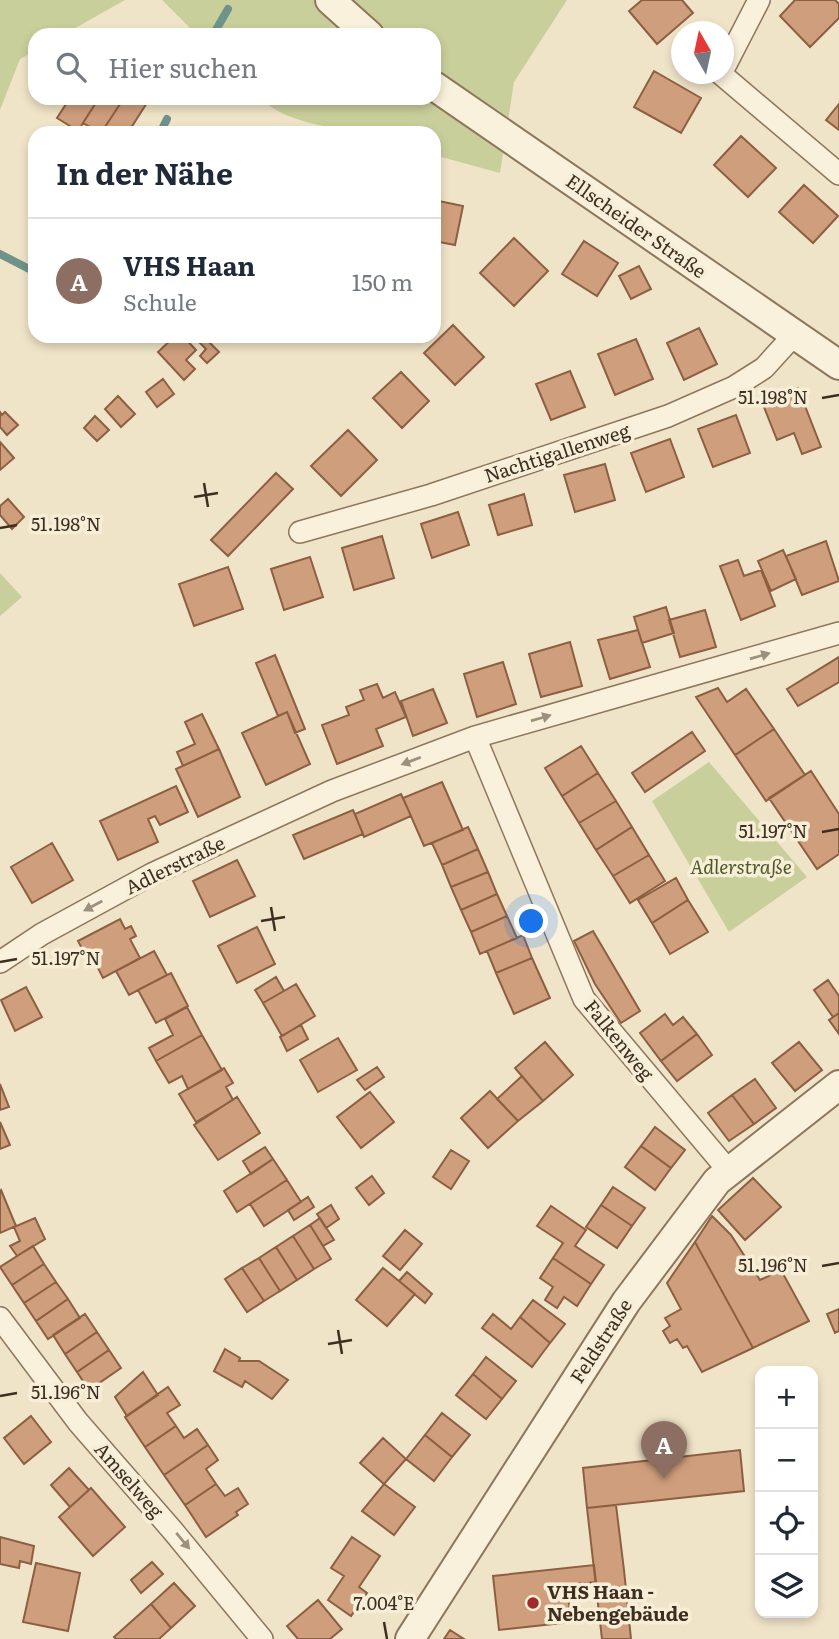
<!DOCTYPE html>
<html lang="de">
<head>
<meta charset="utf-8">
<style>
  body { margin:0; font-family:Literata,serif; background:#f6f6f7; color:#1f2937 }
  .controls { position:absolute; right:21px; bottom:21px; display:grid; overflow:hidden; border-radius:14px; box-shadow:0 4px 10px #0003 }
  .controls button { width:63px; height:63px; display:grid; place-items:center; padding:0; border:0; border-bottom:2px solid #e0e1e3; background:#fff; color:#1f2937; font:35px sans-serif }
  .compass { position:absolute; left:671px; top:21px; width:63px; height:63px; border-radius:50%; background:#fff; box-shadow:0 4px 10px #0003; rotate:351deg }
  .you { position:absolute; left:532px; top:922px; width:24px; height:24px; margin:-18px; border:5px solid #fff; border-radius:50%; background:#1a73e8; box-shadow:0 0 0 10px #1a73e833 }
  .badge { display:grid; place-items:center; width:46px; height:46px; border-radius:50%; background:#9e2a2b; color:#fff; font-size:23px; font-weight:700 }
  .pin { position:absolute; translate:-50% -58px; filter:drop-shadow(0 2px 4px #0008) }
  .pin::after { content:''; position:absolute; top:37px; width:24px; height:21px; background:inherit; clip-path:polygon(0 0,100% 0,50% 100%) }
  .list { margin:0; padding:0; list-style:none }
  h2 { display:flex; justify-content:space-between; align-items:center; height:91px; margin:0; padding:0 28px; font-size:30px }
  h2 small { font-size:23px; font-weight:400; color:#747a83 }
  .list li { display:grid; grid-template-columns:46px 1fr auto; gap:21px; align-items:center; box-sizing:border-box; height:126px; padding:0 28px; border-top:2px solid #e0e1e3 }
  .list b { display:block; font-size:26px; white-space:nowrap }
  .list p { margin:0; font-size:23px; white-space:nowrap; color:#747a83 }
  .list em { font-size:23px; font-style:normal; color:#747a83 }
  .icon { flex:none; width:38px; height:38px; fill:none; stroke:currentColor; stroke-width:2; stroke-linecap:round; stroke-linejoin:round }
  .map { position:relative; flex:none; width:839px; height:1639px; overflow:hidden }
  .search { position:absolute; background:#fff; box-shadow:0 4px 10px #0003; left:28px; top:28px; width:413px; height:77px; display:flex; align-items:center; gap:18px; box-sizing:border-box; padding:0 24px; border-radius:21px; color:#747a83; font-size:26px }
  .panel { position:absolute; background:#fff; box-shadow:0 4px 10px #0003; left:28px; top:126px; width:413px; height:217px; border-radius:21px }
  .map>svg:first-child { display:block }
</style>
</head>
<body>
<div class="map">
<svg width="839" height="1639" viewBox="0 0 839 1639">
  <rect width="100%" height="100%" fill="#f0e4c8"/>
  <path fill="#c9cf9b" d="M 0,0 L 125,0 L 63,35 L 35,35 L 35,51 L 20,59 L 0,110 Z
    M 162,0 L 567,0 L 514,82 L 500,173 L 434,155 L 434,133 C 385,133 296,134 260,98 L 434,98 L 434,35 L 197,35 Z
    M 0,573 L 22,597 L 0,616 Z
    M 709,762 L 807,877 L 729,932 L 652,801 Z"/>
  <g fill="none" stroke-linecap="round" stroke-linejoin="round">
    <path stroke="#6f938a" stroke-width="8" d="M 213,35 L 228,9
      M 160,133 L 167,119
      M 0,254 L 35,272"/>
  </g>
  <path fill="#cf9f7d" stroke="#8d5f41" stroke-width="2" d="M 642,0 L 682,0 L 693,13 L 657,44 L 629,11 Z
    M 795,0 L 835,0 L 839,4 L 839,18 L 810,47 L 780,16 Z
    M 654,71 L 701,98 L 681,133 L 634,107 Z
    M 70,98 L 99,98 L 78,131 L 57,118 Z
    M 99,98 L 124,98 L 101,133 L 83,123 Z
    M 124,98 L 150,98 L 131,128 L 135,133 L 101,133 Z
    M 839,104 L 839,130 L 826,120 Z
    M 741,136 L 776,168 L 748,197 L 714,165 Z
    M 804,185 L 838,216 L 813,243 L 779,212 Z
    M 434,200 L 463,206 L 455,245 L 434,241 Z
    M 514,238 L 548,271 L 514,306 L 480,273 Z
    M 584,241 L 618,263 L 597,296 L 562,274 Z
    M 639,266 L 651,289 L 631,299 L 619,276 Z
    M 453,325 L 484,357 L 455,385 L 424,353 Z
    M 699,328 L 717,364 L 684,380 L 667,343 Z
    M 175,336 L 183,336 L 196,350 L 186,360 L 195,369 L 184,380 L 158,352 Z
    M 204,337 L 219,352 L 207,363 L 200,356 L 206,349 L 199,342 Z
    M 636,339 L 653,379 L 615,395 L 598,354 Z
    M 570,371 L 585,407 L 551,420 L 536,384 Z
    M 401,372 L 429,401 L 402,428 L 373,398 Z
    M 163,379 L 174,394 L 157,407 L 146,392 Z
    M 798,388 L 821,447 L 802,454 L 794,433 L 777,440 L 762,402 Z
    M 118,396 L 135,414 L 121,427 L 105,409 Z
    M 0,412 L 2,415 L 5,412 L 18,425 L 7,435 L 0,427 Z
    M 736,415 L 750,453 L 713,467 L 698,429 Z
    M 95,416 L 109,430 L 97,441 L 84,428 Z
    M 348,430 L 377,460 L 341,496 L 311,466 Z
    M 670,439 L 684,477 L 646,492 L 631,453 Z
    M 0,442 L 14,458 L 0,470 Z
    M 605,464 L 615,500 L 575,512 L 564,475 Z
    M 276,473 L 293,489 L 228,556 L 211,540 Z
    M 524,494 L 532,525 L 498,535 L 489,505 Z
    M 8,499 L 24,517 L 12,529 L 0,515 L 0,506 Z
    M 458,512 L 469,545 L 432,558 L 421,524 Z
    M 382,536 L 394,578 L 354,590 L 342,548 Z
    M 826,541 L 839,581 L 802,595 L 786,556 Z
    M 783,550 L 796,579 L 771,591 L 758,561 Z
    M 310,557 L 323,597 L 284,610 L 271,569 Z
    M 738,560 L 744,576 L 761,570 L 775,606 L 741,620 L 720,566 Z
    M 228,567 L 243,609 L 194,626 L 179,584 Z
    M 666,607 L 674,633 L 642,643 L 634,617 Z
    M 705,610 L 716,647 L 680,657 L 669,620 Z
    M 638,630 L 650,667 L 610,679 L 598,640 Z
    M 570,642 L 582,686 L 541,697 L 529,654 Z
    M 275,655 L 305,729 L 295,733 L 287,712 L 278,716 L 256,663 Z
    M 839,657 L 839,682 L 798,706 L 787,689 Z
    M 503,662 L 516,704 L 477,717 L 464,674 Z
    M 377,684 L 383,698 L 395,692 L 406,717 L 376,729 L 383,746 L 337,764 L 322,725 L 349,715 L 346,707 L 364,700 L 360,690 Z
    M 718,688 L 727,702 L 746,689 L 774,729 L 735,755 L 696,697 Z
    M 433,689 L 447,723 L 413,736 L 401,701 Z
    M 287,712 L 310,764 L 266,785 L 242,733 Z
    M 202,714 L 219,749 L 183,766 L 177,752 L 195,744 L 185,722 Z
    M 774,729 L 805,775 L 766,801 L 735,755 Z
    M 692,732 L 705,751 L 645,792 L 632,773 Z
    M 581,746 L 598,773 L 562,796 L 545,768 Z
    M 219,749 L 240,797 L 198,817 L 176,769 Z
    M 811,771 L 839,814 L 839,854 L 817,869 L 769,798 Z
    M 598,773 L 616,801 L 579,823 L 562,796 Z
    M 442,782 L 463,830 L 424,846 L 403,798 Z
    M 176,786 L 188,812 L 160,825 L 155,816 L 148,819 L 158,842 L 118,860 L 100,821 Z
    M 401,794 L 411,816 L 364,837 L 355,814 Z
    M 616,801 L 632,827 L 596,850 L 579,823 Z
    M 353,810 L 363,834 L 304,859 L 293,835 Z
    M 468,827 L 478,849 L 442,865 L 432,843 Z
    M 632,827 L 649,855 L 613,876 L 596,850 Z
    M 52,843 L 73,880 L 32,903 L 11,867 Z
    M 478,849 L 488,872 L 451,887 L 442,865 Z
    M 649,855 L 665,881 L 630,903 L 613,876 Z
    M 237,860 L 255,896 L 210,917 L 193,881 Z
    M 488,872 L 497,894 L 461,910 L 451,887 Z
    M 676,878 L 688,900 L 652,923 L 638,900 Z
    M 497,894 L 507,916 L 471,932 L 461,910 Z
    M 688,900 L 708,932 L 670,954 L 652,923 Z
    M 507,916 L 517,938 L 480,954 L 471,932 Z
    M 120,919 L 125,929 L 131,926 L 136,936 L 130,939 L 140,958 L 103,978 L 95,962 L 90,964 L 78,941 Z
    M 257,927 L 275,964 L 237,983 L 218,946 Z
    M 593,931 L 640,1011 L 621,1023 L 595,984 L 574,941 Z
    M 523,935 L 532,958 L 496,973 L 487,951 Z
    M 154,951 L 167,975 L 129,995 L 116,971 Z
    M 532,958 L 550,998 L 514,1014 L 496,973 Z
    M 171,973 L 188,1006 L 156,1023 L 138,990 Z
    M 276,977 L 284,991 L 263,1003 L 255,990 Z
    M 828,980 L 839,996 L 839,1013 L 833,1017 L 814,990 Z
    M 296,984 L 315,1016 L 282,1036 L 263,1003 Z
    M 26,987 L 42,1017 L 15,1031 L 1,1000 Z
    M 187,1007 L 202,1035 L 156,1061 L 149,1048 L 173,1035 L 165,1019 Z
    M 839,1013 L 839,1034 L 829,1020 Z
    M 665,1014 L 673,1025 L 683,1017 L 697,1034 L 661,1061 L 640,1033 Z
    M 301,1025 L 308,1039 L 287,1051 L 280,1037 Z
    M 697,1034 L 712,1055 L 677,1081 L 661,1061 Z
    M 202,1035 L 222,1070 L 188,1089 L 182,1076 L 169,1083 L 156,1061 Z
    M 338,1038 L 357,1070 L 318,1092 L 300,1060 Z
    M 545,1042 L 573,1075 L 543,1101 L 515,1068 Z
    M 799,1042 L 822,1070 L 795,1091 L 772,1063 Z
    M 377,1067 L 384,1077 L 365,1090 L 357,1080 Z
    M 224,1068 L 233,1083 L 226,1087 L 233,1100 L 196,1122 L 179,1094 Z
    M 522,1076 L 543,1101 L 518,1121 L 497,1099 Z
    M 755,1079 L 776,1108 L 754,1124 L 732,1095 Z
    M 0,1084 L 9,1107 L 0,1110 Z
    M 490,1091 L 518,1121 L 488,1148 L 461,1118 Z
    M 370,1092 L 394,1122 L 361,1148 L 337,1117 Z
    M 732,1095 L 754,1124 L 729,1141 L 708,1113 Z
    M 237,1097 L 260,1133 L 218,1160 L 194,1125 Z
    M 0,1122 L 10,1145 L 0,1149 Z
    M 655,1127 L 685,1150 L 671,1168 L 641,1146 Z
    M 641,1146 L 671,1168 L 655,1190 L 625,1167 Z
    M 265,1147 L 273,1159 L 251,1174 L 243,1161 Z
    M 451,1150 L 469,1161 L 451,1189 L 433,1177 Z
    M 273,1159 L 287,1180 L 237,1212 L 224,1191 Z
    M 372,1176 L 384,1193 L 369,1205 L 356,1188 Z
    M 753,1178 L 781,1207 L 745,1240 L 718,1210 Z
    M 287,1180 L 301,1202 L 264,1226 L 250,1204 Z
    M 613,1187 L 645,1208 L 632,1226 L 601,1205 Z
    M 1,1190 L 16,1226 L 0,1233 L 0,1191 Z
    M 308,1197 L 314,1207 L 294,1220 L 288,1210 Z
    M 331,1205 L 339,1219 L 326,1228 L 317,1214 Z
    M 601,1205 L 632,1226 L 617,1248 L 586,1227 Z
    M 551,1206 L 586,1230 L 575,1246 L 604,1265 L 591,1284 L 553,1258 L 563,1243 L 537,1226 Z
    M 712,1216 L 731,1235 L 760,1280 L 781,1270 L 809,1321 L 753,1348 L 695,1242 Z
    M 35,1218 L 45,1239 L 17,1256 L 10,1246 L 20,1241 L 14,1227 Z
    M 320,1218 L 334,1240 L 323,1246 L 310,1225 Z
    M 310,1225 L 331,1259 L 314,1269 L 293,1236 Z
    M 405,1230 L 422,1244 L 400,1270 L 383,1256 Z
    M 293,1236 L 314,1269 L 297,1280 L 276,1247 Z
    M 695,1242 L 753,1348 L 702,1372 L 687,1346 L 683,1348 L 677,1339 L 670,1343 L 663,1331 L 670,1326 L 665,1318 L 681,1309 L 667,1283 Z
    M 33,1246 L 44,1264 L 12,1285 L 0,1267 Z
    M 276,1247 L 297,1280 L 280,1291 L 259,1258 Z
    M 259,1258 L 280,1291 L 264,1301 L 242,1268 Z
    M 553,1258 L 591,1284 L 577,1306 L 564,1297 L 557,1308 L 545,1300 L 553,1287 L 540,1278 Z
    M 44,1264 L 56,1282 L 24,1303 L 12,1285 Z
    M 242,1268 L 264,1301 L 247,1312 L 225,1279 Z
    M 383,1268 L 415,1294 L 387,1326 L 356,1300 Z
    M 407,1272 L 432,1294 L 425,1303 L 399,1281 Z
    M 56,1282 L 68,1299 L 36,1321 L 24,1303 Z
    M 68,1299 L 80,1318 L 48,1339 L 36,1321 Z
    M 533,1300 L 565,1324 L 550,1343 L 520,1317 Z
    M 839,1309 L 839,1331 L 835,1333 L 827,1314 Z
    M 85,1314 L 97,1332 L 65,1354 L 53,1335 Z
    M 493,1314 L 511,1329 L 520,1317 L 550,1343 L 532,1367 L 482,1328 Z
    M 97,1332 L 109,1350 L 77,1372 L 65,1354 Z
    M 225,1349 L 240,1358 L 239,1361 L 259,1361 L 288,1380 L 272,1399 L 245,1381 L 242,1387 L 214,1371 Z
    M 109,1350 L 121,1368 L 89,1390 L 77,1372 Z
    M 486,1357 L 516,1381 L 502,1399 L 473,1374 Z
    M 143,1372 L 158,1395 L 127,1416 L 115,1397 Z
    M 473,1374 L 502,1399 L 486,1419 L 456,1395 Z
    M 168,1387 L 180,1405 L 167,1413 L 176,1426 L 145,1447 L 125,1417 Z
    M 442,1413 L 470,1435 L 452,1457 L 425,1435 Z
    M 31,1416 L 51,1442 L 24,1464 L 4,1438 Z
    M 176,1426 L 184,1438 L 197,1429 L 208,1445 L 164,1475 L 145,1447 Z
    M 425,1435 L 452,1457 L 434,1481 L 406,1459 Z
    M 383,1438 L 406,1459 L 384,1484 L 360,1463 Z
    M 208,1445 L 218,1460 L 206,1469 L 216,1484 L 185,1505 L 164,1475 Z
    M 740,1450 L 744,1491 L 587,1508 L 583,1468 Z
    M 69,1468 L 89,1490 L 70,1507 L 51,1485 Z
    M 216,1484 L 225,1496 L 238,1488 L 248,1504 L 236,1512 L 238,1515 L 206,1537 L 185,1505 Z
    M 384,1484 L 415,1507 L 394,1535 L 362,1511 Z
    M 91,1488 L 125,1527 L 93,1556 L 59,1517 Z
    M 616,1505 L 624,1570 L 631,1639 L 602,1639 L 587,1508 Z
    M 0,1537 L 34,1546 L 31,1564 L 20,1561 L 19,1568 L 0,1564 Z
    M 352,1537 L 380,1556 L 359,1587 L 367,1593 L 351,1616 L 328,1600 L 344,1576 L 331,1568 Z
    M 152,1562 L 163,1574 L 141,1593 L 131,1580 Z
    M 36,1563 L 80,1573 L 68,1631 L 23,1622 Z
    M 594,1565 L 596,1582 L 567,1585 L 571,1622 L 499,1630 L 493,1576 Z
    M 174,1583 L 195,1606 L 171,1628 L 151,1604 Z
    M 318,1600 L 342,1629 L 330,1639 L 298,1639 L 287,1626 Z
    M 151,1604 L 171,1628 L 159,1639 L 116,1639 L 114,1637 Z
    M 450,1630 L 464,1639 L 444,1639 Z"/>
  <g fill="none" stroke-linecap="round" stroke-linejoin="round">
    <defs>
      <path id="minor" d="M 724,68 L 759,0
        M 721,74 L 839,174
        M 300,532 L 431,495 L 668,416 L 734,387 L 764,368 L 794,335
        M 475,737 L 584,999 L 728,1170
        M 0,962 L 42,934 L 152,874 L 332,791 L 475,737 L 839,633
        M 0,1318 L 78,1422 L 173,1531 L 262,1639"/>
      <path id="tertiary" d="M 330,0 L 369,35
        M 434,86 L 839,365
        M 410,1639 L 626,1302 L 717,1181 L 839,1085"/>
    </defs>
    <use href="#minor" stroke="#8d765c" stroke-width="24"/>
    <use href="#tertiary" stroke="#8d765c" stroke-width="32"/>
    <use href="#minor" stroke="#faf1dc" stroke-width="21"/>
    <use href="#tertiary" stroke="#faf1dc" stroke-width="28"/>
  </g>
  <defs><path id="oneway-solid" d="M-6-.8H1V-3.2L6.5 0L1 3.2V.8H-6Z" transform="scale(1.75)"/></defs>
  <g fill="#9c907e">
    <use href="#oneway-solid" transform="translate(760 656) rotate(-16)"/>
    <use href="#oneway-solid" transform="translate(541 718) rotate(-16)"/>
    <use href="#oneway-solid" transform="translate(411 761) rotate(159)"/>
    <use href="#oneway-solid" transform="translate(93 906) rotate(152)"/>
    <use href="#oneway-solid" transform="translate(183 1541) rotate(50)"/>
  </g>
  <path fill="none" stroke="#3d2e20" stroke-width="2.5" d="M 822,398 L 839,395M 204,483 L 208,507M 194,497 L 218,493M 0,528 L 17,525M 822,832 L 839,829M 271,907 L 275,931M 261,921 L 285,917M 0,962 L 17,959M 822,1266 L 839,1263M 338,1330 L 342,1354M 328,1344 L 352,1340M 0,1396 L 17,1393M 384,1622 L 387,1639"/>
  <circle fill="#9e2a2b" stroke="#f7eed8" stroke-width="2.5" cx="533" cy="1603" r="7"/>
  <g text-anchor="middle" stroke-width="7" stroke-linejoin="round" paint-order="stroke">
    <g font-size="19" fill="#3d2e20" stroke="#f7eed8">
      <text transform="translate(636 226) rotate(35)" y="7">Ellscheider Straße</text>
      <text transform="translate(557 453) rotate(-18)" y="7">Nachtigallenweg</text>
      <text transform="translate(175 865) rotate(-26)" y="7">Adlerstraße</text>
      <text transform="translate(619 1040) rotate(51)" y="7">Falkenweg</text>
      <text transform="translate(601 1341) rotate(-57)" y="7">Feldstraße</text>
      <text transform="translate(129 1480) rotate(49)" y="7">Amselweg</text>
    </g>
    <g font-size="19" font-style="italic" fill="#4d5a26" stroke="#f7eed8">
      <text x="741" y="874">Adlerstraße</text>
    </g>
    <g font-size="19" font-weight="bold" fill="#3d2e20" stroke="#f7eed8" text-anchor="start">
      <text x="547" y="1599">VHS Haan -<tspan x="547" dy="22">Nebengebäude</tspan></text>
    </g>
  </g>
  <g font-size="18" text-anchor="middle" fill="#3d2e20" stroke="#f7eed8" stroke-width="7" stroke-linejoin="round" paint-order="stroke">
    <text x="773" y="404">51.198°N</text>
    <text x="66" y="531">51.198°N</text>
    <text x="773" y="838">51.197°N</text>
    <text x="66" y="965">51.197°N</text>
    <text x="773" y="1272">51.196°N</text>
    <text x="66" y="1399">51.196°N</text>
    <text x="384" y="1610">7.004°E</text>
  </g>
</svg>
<div class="controls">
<button>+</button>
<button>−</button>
<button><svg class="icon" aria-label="locate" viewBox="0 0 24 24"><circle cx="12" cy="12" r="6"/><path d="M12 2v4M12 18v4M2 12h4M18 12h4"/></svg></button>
<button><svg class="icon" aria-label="layers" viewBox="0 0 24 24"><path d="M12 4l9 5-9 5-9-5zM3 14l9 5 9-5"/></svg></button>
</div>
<svg class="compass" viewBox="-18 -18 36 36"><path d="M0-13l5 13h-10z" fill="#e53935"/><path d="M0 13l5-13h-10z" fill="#747a83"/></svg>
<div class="you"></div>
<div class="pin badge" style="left:664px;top:1479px;background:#8d6e63">A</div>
<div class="search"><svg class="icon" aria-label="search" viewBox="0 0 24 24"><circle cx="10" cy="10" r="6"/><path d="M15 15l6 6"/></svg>Hier suchen</div>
<section class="panel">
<h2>In der Nähe<small></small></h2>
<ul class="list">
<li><span class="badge" style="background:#8d6e63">A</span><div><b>VHS Haan</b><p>Schule</p></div><em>150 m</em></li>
</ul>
</section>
</div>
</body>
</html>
